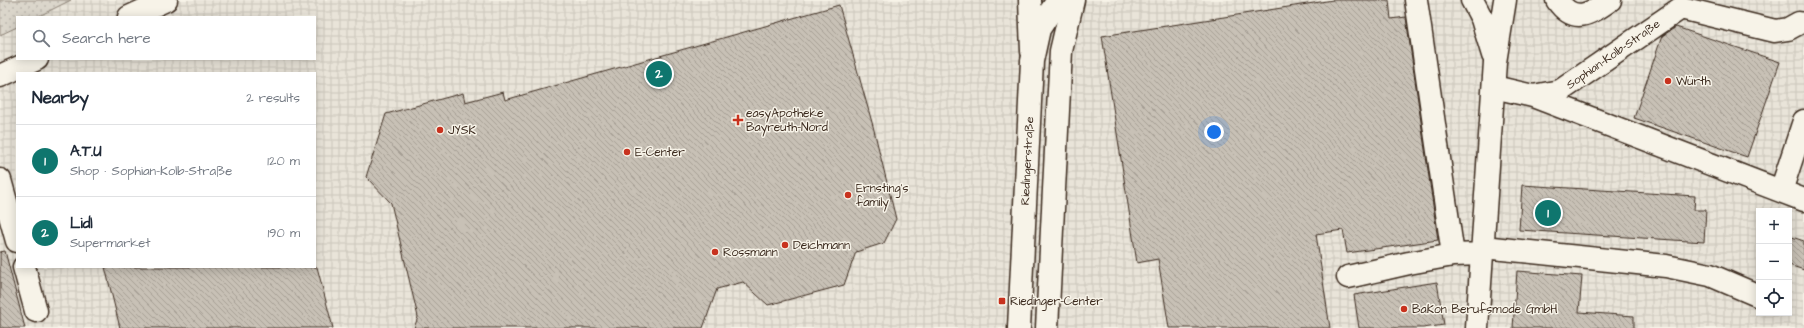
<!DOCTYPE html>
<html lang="en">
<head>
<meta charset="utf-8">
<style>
  body { margin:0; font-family:"Architects Daughter",sans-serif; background:#f6f6f7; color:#1f2937 }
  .controls { position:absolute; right:12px; bottom:12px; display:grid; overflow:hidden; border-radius:0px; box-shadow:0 2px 10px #0003 }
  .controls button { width:36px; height:36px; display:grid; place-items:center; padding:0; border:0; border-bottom:1px solid #e0e1e3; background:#fff; color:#1f2937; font:20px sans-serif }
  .you { position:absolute; left:1214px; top:132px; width:14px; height:14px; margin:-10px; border:3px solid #fff; border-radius:50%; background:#1a73e8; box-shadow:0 0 0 6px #1a73e833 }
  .badge { display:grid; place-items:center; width:26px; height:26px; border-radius:50%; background:#0f766e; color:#fff; font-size:13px; font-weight:700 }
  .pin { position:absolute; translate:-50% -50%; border:2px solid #fff; box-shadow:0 1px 4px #0006 }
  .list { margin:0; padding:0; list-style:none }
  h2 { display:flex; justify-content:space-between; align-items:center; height:52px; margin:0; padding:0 16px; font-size:17px }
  h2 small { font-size:13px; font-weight:400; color:#747a83 }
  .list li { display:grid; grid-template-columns:26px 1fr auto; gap:12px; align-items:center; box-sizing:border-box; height:72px; padding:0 16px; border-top:1px solid #e0e1e3 }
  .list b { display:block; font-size:15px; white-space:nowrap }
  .list p { margin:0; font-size:13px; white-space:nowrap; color:#747a83 }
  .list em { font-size:13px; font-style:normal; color:#747a83 }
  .icon { flex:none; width:22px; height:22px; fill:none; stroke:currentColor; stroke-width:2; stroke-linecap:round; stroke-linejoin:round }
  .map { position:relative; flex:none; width:1804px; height:328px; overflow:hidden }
  .search { position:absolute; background:#fff; box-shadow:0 2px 10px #0003; left:16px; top:16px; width:300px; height:44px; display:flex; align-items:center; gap:10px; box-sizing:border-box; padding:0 14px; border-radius:0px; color:#747a83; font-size:15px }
  .panel { position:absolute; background:#fff; box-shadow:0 2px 10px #0003; left:16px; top:72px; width:300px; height:196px; border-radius:0px }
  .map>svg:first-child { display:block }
</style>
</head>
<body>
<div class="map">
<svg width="1804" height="328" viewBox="0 0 1804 328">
  <defs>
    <pattern id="industrial-grid" width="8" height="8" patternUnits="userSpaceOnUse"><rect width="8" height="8" fill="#e9e4d9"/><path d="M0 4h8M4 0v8" fill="none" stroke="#c9c4ba"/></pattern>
    <pattern id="grass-dots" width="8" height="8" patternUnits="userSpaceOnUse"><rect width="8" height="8" fill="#dbd6cb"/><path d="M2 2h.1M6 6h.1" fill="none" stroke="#bdb8ae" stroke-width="1.8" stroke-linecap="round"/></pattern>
    <pattern id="building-back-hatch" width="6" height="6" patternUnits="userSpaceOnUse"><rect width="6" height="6" fill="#c8c1b6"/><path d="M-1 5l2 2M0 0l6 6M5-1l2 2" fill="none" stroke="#a49d93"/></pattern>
  </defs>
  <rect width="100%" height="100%" fill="#f7f3e8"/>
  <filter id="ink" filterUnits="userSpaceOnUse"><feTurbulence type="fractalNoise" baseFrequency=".025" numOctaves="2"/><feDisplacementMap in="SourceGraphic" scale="8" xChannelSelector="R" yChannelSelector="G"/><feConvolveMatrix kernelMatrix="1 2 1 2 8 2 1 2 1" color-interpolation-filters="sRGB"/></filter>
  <g filter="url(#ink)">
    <path fill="url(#industrial-grid)" fill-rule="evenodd" d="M 71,0 L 1804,0 L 1804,328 L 0,328 L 0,35 L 17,27 L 17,59 L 315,59 L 315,17 L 37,17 ZM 17,73 L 315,73 L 315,267 L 17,267 ZM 1759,211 L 1789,211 L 1789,313 L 1759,313 Z"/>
    <path fill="url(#grass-dots)" stroke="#8b8074" d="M 0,0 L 71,0 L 37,17 L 17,17 L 17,27 L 0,35 Z"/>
    <path fill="url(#building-back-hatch)" stroke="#3b2a1e" d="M 1333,0 L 1389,0 L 1391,19 L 1406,17 L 1438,240 L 1347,253 L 1343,230 L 1316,234 L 1330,328 L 1169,328 L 1158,259 L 1137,263 L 1102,36 Z
      M 839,5 L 873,126 L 896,219 L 884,243 L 856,252 L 844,285 L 768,305 L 743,282 L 717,289 L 703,328 L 414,328 L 418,317 L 391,203 L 366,177 L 386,114 L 463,93 L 465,102 L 503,92 L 505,100 Z
      M 1676,27 L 1780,62 L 1747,157 L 1634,118 L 1662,36 Z
      M 1522,185 L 1695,196 L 1694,210 L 1706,210 L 1704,242 L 1519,230 Z
      M 1789,236 L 1804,241 L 1804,270 L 1789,265 Z
      M 5,251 L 25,328 L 0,328 L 0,252 Z
      M 105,267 L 317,267 L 333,328 L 120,328 Z
      M 1517,271 L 1582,276 L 1579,312 L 1634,316 L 1634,328 L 1513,328 Z
      M 1437,282 L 1444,325 L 1423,328 L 1359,328 L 1354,295 Z"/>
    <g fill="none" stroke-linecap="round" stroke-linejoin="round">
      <defs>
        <path id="minor" d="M 1030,0 L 1032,51
          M 1416,0 L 1453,255 L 1482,254
          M 1557,0 C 1574,25 1590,14 1610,0
          M 129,17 L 166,0
          M 0,76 L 37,59
          M 1494,87 L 1533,96 L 1560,91 L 1681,8 L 1775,31 L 1788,29 L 1799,23
          M 1533,96 L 1804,200
          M 0,180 L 17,241
          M 1781,191 L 1804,121
          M 1483,247 L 1666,266 L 1710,275 L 1759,296
          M 24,267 L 36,311
          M 1348,277 L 1409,263 L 1453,255
          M 1047,328 L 1061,51 L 1073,0"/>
        <path id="major" d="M 1472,0 L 1482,19 L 1493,55
          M 1019,328 L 1032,61 L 1039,29 L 1058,0
          M 1477,328 L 1495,62 L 1505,0"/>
      </defs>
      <use href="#minor" stroke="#3b2a1e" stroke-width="25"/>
      <use href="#major" stroke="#3b2a1e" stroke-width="25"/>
      <use href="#minor" stroke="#f7f3e8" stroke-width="22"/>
      <use href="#major" stroke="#f7f3e8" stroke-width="22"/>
    </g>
  </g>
  <g fill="#c8321e" stroke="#f7f3e8" stroke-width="1.5">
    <circle cx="1668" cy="81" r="4"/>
    <path d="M736 114h4v4h4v4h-4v4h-4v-4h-4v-4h4z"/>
    <circle cx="440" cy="130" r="4"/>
    <circle cx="627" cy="152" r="4"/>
    <circle cx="848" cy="195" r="4"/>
    <circle cx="785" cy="245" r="4"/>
    <circle cx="715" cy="252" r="4"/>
    <rect x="998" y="297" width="8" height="8" rx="2"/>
    <circle cx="1404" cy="309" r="4"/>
  </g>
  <g text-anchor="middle" stroke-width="3" stroke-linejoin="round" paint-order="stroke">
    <g font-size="12" fill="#3b2a1e" stroke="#f7f3e8">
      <text transform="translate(1613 54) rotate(-35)" y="4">Sophian-Kolb-Straße</text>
      <text transform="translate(1027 161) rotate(-87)" y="4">Riedingerstraße</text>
    </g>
    <g font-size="12" fill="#3b2a1e" stroke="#f7f3e8" text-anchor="start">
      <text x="1676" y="85">Würth</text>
      <text x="746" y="117">easyApotheke<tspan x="746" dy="14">Bayreuth-Nord</tspan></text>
      <text x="448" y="134">JYSK</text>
      <text x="635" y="156">E-Center</text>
      <text x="856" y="192">Ernsting's<tspan x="856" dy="14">family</tspan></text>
      <text x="793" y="249">Deichmann</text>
      <text x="723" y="256">Rossmann</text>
      <text x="1010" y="305">Riedinger-Center</text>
      <text x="1412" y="313">BaKon Berufsmode GmbH</text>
    </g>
  </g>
</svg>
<div class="controls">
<button>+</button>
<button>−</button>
<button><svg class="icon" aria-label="locate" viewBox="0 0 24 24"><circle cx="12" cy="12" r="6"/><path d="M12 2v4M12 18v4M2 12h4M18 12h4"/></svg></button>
</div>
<div class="you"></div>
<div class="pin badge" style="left:1548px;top:213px">1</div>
<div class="pin badge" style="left:659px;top:74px">2</div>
<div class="search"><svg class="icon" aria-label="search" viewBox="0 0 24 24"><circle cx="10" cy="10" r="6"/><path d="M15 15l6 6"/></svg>Search here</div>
<section class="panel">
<h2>Nearby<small>2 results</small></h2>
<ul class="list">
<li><span class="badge">1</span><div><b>A.T.U</b><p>Shop · Sophian-Kolb-Straße</p></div><em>120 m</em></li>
<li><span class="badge">2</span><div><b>Lidl</b><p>Supermarket</p></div><em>190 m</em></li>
</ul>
</section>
</div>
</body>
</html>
